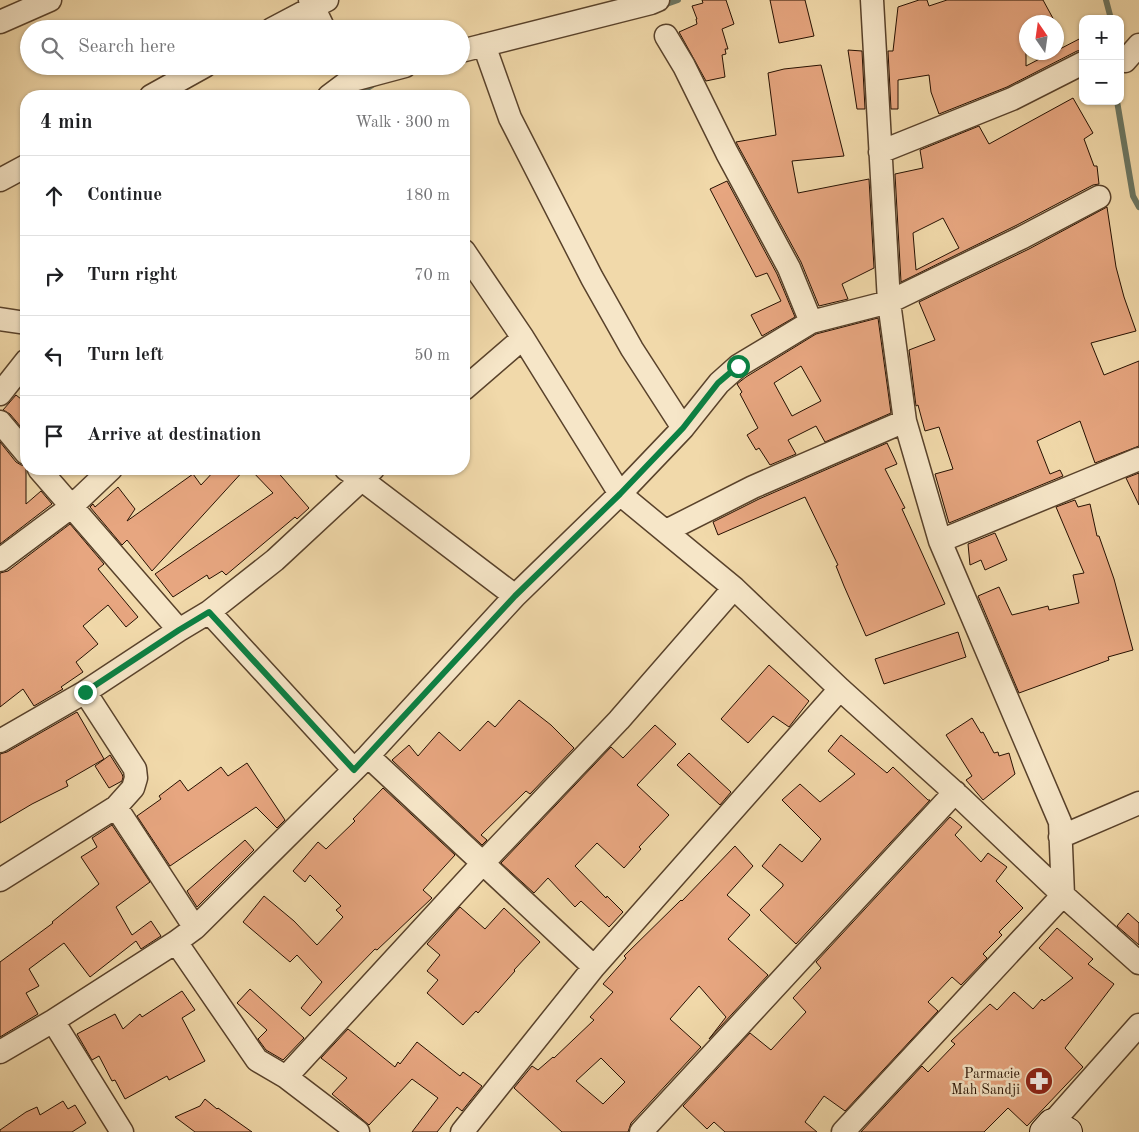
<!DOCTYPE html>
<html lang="en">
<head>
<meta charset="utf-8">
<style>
  body { margin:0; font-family:"Old Standard TT",serif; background:#f6f6f6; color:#202124 }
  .controls { position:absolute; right:15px; top:15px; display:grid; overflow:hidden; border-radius:10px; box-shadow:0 1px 4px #0004 }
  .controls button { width:45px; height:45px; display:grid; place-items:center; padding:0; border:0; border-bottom:1px solid #e0e0e0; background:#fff; color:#202124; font:25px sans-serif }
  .compass { position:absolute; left:1019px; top:15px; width:45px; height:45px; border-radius:50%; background:#fff; box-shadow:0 1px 4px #0004; rotate:347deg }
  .stop { position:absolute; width:15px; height:15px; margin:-11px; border:4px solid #0b8043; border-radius:50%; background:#fff }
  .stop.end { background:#0b8043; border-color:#fff; box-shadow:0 1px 5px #0008 }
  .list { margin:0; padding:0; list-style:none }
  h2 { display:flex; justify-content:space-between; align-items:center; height:65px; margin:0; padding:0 20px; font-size:21px }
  h2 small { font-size:16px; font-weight:400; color:#757577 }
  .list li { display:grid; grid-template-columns:32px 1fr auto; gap:15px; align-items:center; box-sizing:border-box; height:80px; padding:0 20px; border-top:1px solid #e0e0e0 }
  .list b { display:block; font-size:19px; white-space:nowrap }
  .list em { font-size:16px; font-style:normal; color:#757577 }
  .icon { flex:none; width:28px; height:28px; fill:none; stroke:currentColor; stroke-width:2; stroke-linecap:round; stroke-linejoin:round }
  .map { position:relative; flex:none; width:1139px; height:1132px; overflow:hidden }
  .search { position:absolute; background:#fff; box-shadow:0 1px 4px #0004; left:20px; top:20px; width:450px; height:55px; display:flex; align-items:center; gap:12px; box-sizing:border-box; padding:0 18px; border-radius:28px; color:#757577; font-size:19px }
  .panel { position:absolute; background:#fff; box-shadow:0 1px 4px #0004; left:20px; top:90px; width:450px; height:385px; border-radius:20px }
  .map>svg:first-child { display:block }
</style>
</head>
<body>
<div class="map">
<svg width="1139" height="1132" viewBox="0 0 1139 1132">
  <rect width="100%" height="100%" fill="#f1d9aa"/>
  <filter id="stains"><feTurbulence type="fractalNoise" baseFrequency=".004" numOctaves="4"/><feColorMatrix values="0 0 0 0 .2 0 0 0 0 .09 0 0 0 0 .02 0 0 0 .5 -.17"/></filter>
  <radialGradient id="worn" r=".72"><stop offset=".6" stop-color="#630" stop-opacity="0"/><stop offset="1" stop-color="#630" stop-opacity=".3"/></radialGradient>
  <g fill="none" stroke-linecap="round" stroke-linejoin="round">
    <path stroke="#6c7763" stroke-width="6" d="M 1106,0 L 1111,19
      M 661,6 L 678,0
      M 409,70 L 427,66
      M 355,96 L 377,82
      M 1117,101 L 1133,196 L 1139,207"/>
  </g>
  <path fill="#e7a680" stroke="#261001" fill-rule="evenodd" d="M 702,0 L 726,0 L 734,24 L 722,29 L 728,49 L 725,49 L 726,54 L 722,55 L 725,77 L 706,81 L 679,32 L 697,24 L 696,19 L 697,19 L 692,6 L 703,3 Z
    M 770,0 L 805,0 L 814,36 L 779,43 Z
    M 919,0 L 927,0 L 929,6 L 947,0 L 1043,0 L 1055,22 L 1026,22 L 1026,66 L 1053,52 L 1056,52 L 1056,51 L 1083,37 L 1083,50 L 1077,51 L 1007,87 L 939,114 L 931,92 L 929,75 L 898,80 L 898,109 L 891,109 L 888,51 L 893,51 L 898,7 Z
    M 848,50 L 862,51 L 865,109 L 857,109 Z
    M 821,65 L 844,156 L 792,161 L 798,193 L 869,179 L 874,268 L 842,284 L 848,299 L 819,306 L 801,262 L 736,142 L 776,135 L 768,73 L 784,69 Z
    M 1073,98 L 1093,133 L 1084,139 L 1094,166 L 1097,166 L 1099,184 L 1093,185 L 1017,225 L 901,282 L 895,174 L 923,168 L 920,150 L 979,126 L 989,144 ZM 943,218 L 959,248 L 916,270 L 913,233 Z
    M 727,181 L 777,274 L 795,317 L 762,336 L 751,315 L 781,301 L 767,273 L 756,277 L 710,189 Z
    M 1107,207 L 1116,267 L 1124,297 L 1136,331 L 1091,343 L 1104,375 L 1139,361 L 1139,446 L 1095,463 L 1080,421 L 1037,441 L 1050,474 L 1060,470 L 1063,476 L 949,523 L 935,474 L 953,469 L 939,427 L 925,431 L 918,405 L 916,406 L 909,350 L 935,340 L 919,302 L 1029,249 Z
    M 878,318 L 891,413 L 825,442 L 816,426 L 788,440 L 796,454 L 770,465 L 759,448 L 756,450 L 747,435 L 758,428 L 740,394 L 742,392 L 737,384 L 746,377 L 816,334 ZM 801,366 L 821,401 L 792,416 L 774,383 Z
    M 16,395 L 26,403 L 26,433 L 10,414 L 3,410 Z
    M 0,442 L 16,462 L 21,465 L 26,466 L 26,504 L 41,491 L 52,504 L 0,544 Z
    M 887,443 L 897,464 L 885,469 L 905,508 L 902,509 L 945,604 L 866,636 L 844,586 L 836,566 L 838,565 L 805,497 L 718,535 L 713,522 L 759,499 Z
    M 216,469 L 245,469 L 152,571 L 127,540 L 122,545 L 90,507 L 93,504 L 95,507 L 118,487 L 135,509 L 127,521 L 193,474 L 201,485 Z
    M 250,469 L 275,469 L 309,508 L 297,519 L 295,517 L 226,575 L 222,571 L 209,579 L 207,575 L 173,597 L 155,574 L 273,493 Z
    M 1139,473 L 1139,505 L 1126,478 Z
    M 1075,500 L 1078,507 L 1090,504 L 1097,536 L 1099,536 L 1114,579 L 1133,650 L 1108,657 L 1109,660 L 1019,693 L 978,596 L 999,587 L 1012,615 L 1048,606 L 1049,610 L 1079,603 L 1073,575 L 1084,573 L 1056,507 Z
    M 70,524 L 104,564 L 98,569 L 138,617 L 126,627 L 108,605 L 83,626 L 98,644 L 76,662 L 83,672 L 61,687 L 63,689 L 34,706 L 23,689 L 0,707 L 0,573 L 8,571 Z
    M 995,533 L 1007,560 L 985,570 L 981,560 L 970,565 L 968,544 Z
    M 958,632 L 966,657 L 884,684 L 875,659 Z
    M 769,665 L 809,701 L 789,727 L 773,716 L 748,743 L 721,719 Z
    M 519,700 L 551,725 L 574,748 L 530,794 L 526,791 L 481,835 L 487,840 L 482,845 L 392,760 L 409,745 L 418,756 L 439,732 L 460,751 L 488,721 L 495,727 Z
    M 77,712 L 104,759 L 66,781 L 68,786 L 32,804 L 0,823 L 0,754 L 7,752 Z
    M 972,718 L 981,733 L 983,732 L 994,753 L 998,752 L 999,756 L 1009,753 L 1015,774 L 983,800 L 966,780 L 972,776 L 946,735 Z
    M 655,725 L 676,744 L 637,785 L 669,815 L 639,847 L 641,849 L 624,868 L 597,843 L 575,866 L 606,898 L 607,896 L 623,912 L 609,927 L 581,901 L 575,907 L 548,878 L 534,893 L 501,863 L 611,747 L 623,758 Z
    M 841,735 L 887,773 L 893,767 L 928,800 L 930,800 L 796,944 L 760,910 L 783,886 L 783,884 L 762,866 L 780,844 L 802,862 L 821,839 L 782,800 L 800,784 L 820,802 L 855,774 L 828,751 Z
    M 689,753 L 731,792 L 720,805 L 677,765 Z
    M 110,755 L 122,774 L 123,777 L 122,781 L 109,788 L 95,766 Z
    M 247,763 L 285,820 L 277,828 L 256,807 L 170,866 L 137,816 L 161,799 L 159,796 L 180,780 L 188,791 L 221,767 L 228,776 Z
    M 383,788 L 455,855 L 423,890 L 432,898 L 377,950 L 375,949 L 310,1016 L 301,1008 L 322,982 L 297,955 L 290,962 L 243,922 L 264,896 L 294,921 L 317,945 L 343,917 L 336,910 L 341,906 L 310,875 L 305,882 L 293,871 L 318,842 L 326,849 L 355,821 L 353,819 Z
    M 950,817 L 962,827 L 955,835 L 981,862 L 988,853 L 1007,867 L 996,881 L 1023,908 L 999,932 L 1002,935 L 983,954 L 987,958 L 961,985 L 952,977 L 928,1002 L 938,1011 L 845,1111 L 824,1096 L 805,1122 L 817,1132 L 725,1132 L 714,1122 L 707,1129 L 683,1106 L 750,1033 L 771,1050 L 806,1012 L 793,998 L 821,968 L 816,962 Z
    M 112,825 L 150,882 L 116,907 L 132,935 L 151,921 L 161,936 L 141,949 L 136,941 L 90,977 L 64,943 L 29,969 L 39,986 L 26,993 L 38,1014 L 0,1037 L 0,962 L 53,923 L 52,922 L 99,884 L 81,857 L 97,847 L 92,838 Z
    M 245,840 L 254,850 L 197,907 L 187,891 Z
    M 735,846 L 753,866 L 727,895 L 750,915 L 728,939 L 768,975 L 709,1039 L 726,1017 L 699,986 L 670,1019 L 701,1047 L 631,1123 L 628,1132 L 562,1132 L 514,1088 L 532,1066 L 538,1070 L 553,1057 L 554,1058 L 594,1020 L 590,1017 L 613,992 L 603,984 L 626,958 L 624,956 L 681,900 L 682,901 ZM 601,1058 L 625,1082 L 603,1104 L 576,1081 Z
    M 460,907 L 485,929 L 504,908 L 540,942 L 514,970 L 515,971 L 478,1013 L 476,1011 L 463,1025 L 427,993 L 438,980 L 427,971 L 440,955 L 427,944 Z
    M 1128,913 L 1139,923 L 1139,945 L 1117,926 Z
    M 1057,928 L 1093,959 L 1088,964 L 1114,984 L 1065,1048 L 1083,1067 L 1027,1126 L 1008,1108 L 984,1132 L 861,1132 L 922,1066 L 928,1072 L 955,1044 L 951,1041 L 990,1004 L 997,1010 L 1014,992 L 1033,1009 L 1042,999 L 1044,1001 L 1073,978 L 1039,948 Z
    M 250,989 L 304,1038 L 283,1060 L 266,1050 L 258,1039 L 267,1030 L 237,1003 Z
    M 182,991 L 195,1010 L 182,1018 L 205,1061 L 169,1080 L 167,1076 L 125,1099 L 115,1080 L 112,1081 L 99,1056 L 92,1060 L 77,1034 L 115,1014 L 123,1029 L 140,1014 L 142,1017 Z
    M 348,1029 L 395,1067 L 398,1062 L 400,1064 L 417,1042 L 460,1076 L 463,1072 L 482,1086 L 462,1111 L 457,1107 L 437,1132 L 412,1132 L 438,1098 L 412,1079 L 369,1125 L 332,1094 L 347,1078 L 321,1058 Z
    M 205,1099 L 217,1109 L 218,1108 L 252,1132 L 195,1132 L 175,1117 L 200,1106 Z
    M 63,1101 L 68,1109 L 75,1105 L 86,1123 L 72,1132 L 0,1132 L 0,1130 L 26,1112 L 37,1107 L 40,1115 Z"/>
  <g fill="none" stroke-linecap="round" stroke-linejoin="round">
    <defs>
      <path id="street" d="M 310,0 L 324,29
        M 0,22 L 50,0
        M 272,29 L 327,0
        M 666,36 L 684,66 L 727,153 L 789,268 L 811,322
        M 484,45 L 510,118 L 592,278 L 632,349 L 683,428
        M 461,51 L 651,3 L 658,0
        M 1125,61 L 1139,45
        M 151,96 L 205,66
        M 329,96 L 349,81 L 405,66
        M 880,152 L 1012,99 L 1083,63
        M 0,180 L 26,166
        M 464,251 L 523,338 L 620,494 L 734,588 L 840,689 L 962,799 L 1063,895 L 1139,963
        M 0,319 L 26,323
        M 464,389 L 523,338
        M 0,394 L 26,361
        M 0,422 L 26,453
        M 39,469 L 179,630
        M 346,469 L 361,479 L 515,596
        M 666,531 L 753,487 L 905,421
        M 940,541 L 1139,459
        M 0,560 L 71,507 L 111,469
        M 209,612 L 354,770
        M 0,741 L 85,692 L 179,630 L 209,612 L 275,560 L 373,469
        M 368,756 L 594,967
        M 116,807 L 195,928
        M 1060,837 L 1139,803
        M 0,880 L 116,807 L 133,788 L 136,778 L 135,769 L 85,692
        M 176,942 L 257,1060 L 286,1077 L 358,1132
        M 53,1021 L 122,1132
        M 0,1052 L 53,1021 L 176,942 L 195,928 L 368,756 L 515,596 L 620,494 L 683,428 L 719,383 L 738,366 L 811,322 L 889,302 L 1023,237 L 1099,197
        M 286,1077 L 482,864 L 619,720 L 734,588
        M 1052,1123 L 1139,1025
        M 462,1132 L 594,967 L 840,689
        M 641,1132 L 955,792
        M 843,1132 L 1063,895 L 1060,822 L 940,541 L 905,421 L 889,302 L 872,0"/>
      <path id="secondary" d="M 1044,1132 L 1052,1123 L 1068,1132"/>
    </defs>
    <use href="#street" stroke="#59422b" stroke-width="25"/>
    <use href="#secondary" stroke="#261001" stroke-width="30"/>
    <use href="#street" stroke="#f6e6c8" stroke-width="22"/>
    <use href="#secondary" stroke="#f6e6c8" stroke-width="28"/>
  </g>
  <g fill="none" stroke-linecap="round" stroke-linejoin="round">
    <path stroke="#0b8043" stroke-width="6" d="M 85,692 L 179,630 L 209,612 L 354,770 L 515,596 L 620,494 L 683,428 L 718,383 L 738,366"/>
  </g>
  <defs>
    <symbol id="pharmacy-disc" viewBox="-11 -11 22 22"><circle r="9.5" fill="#8f2418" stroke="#f6e6c8"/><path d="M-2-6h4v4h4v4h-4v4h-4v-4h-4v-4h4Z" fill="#fff"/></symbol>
  </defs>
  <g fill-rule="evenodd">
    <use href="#pharmacy-disc" x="1023" y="1065" width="32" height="32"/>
  </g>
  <g text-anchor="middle" stroke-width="5" stroke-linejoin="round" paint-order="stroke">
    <g font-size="14" fill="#261001" stroke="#f6e6c8" text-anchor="end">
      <text x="1020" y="1078">Parmacie<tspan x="1020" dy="16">Mah Sandji</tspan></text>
    </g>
  </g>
  <rect width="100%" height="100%" filter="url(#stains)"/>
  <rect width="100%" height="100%" fill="url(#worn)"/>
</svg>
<div class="controls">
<button>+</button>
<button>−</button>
</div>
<svg class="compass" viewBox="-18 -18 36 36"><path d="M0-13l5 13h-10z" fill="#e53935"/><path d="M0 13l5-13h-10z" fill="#757577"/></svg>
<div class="stop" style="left:738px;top:366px"></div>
<div class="stop end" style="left:85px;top:692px"></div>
<div class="search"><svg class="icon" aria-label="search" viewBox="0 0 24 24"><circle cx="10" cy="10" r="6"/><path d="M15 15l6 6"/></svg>Search here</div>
<section class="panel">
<h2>4 min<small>Walk · 300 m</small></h2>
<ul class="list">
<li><svg class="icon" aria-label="ahead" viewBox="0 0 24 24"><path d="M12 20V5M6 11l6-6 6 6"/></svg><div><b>Continue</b></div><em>180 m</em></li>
<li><svg class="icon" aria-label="right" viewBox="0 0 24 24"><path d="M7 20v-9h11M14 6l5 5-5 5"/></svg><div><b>Turn right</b></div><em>70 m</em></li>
<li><svg class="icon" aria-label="left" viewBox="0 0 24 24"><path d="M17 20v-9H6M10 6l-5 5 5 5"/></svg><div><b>Turn left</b></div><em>50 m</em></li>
<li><svg class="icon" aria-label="arrive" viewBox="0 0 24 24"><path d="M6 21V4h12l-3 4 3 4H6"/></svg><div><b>Arrive at destination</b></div></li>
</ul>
</section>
</div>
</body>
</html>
